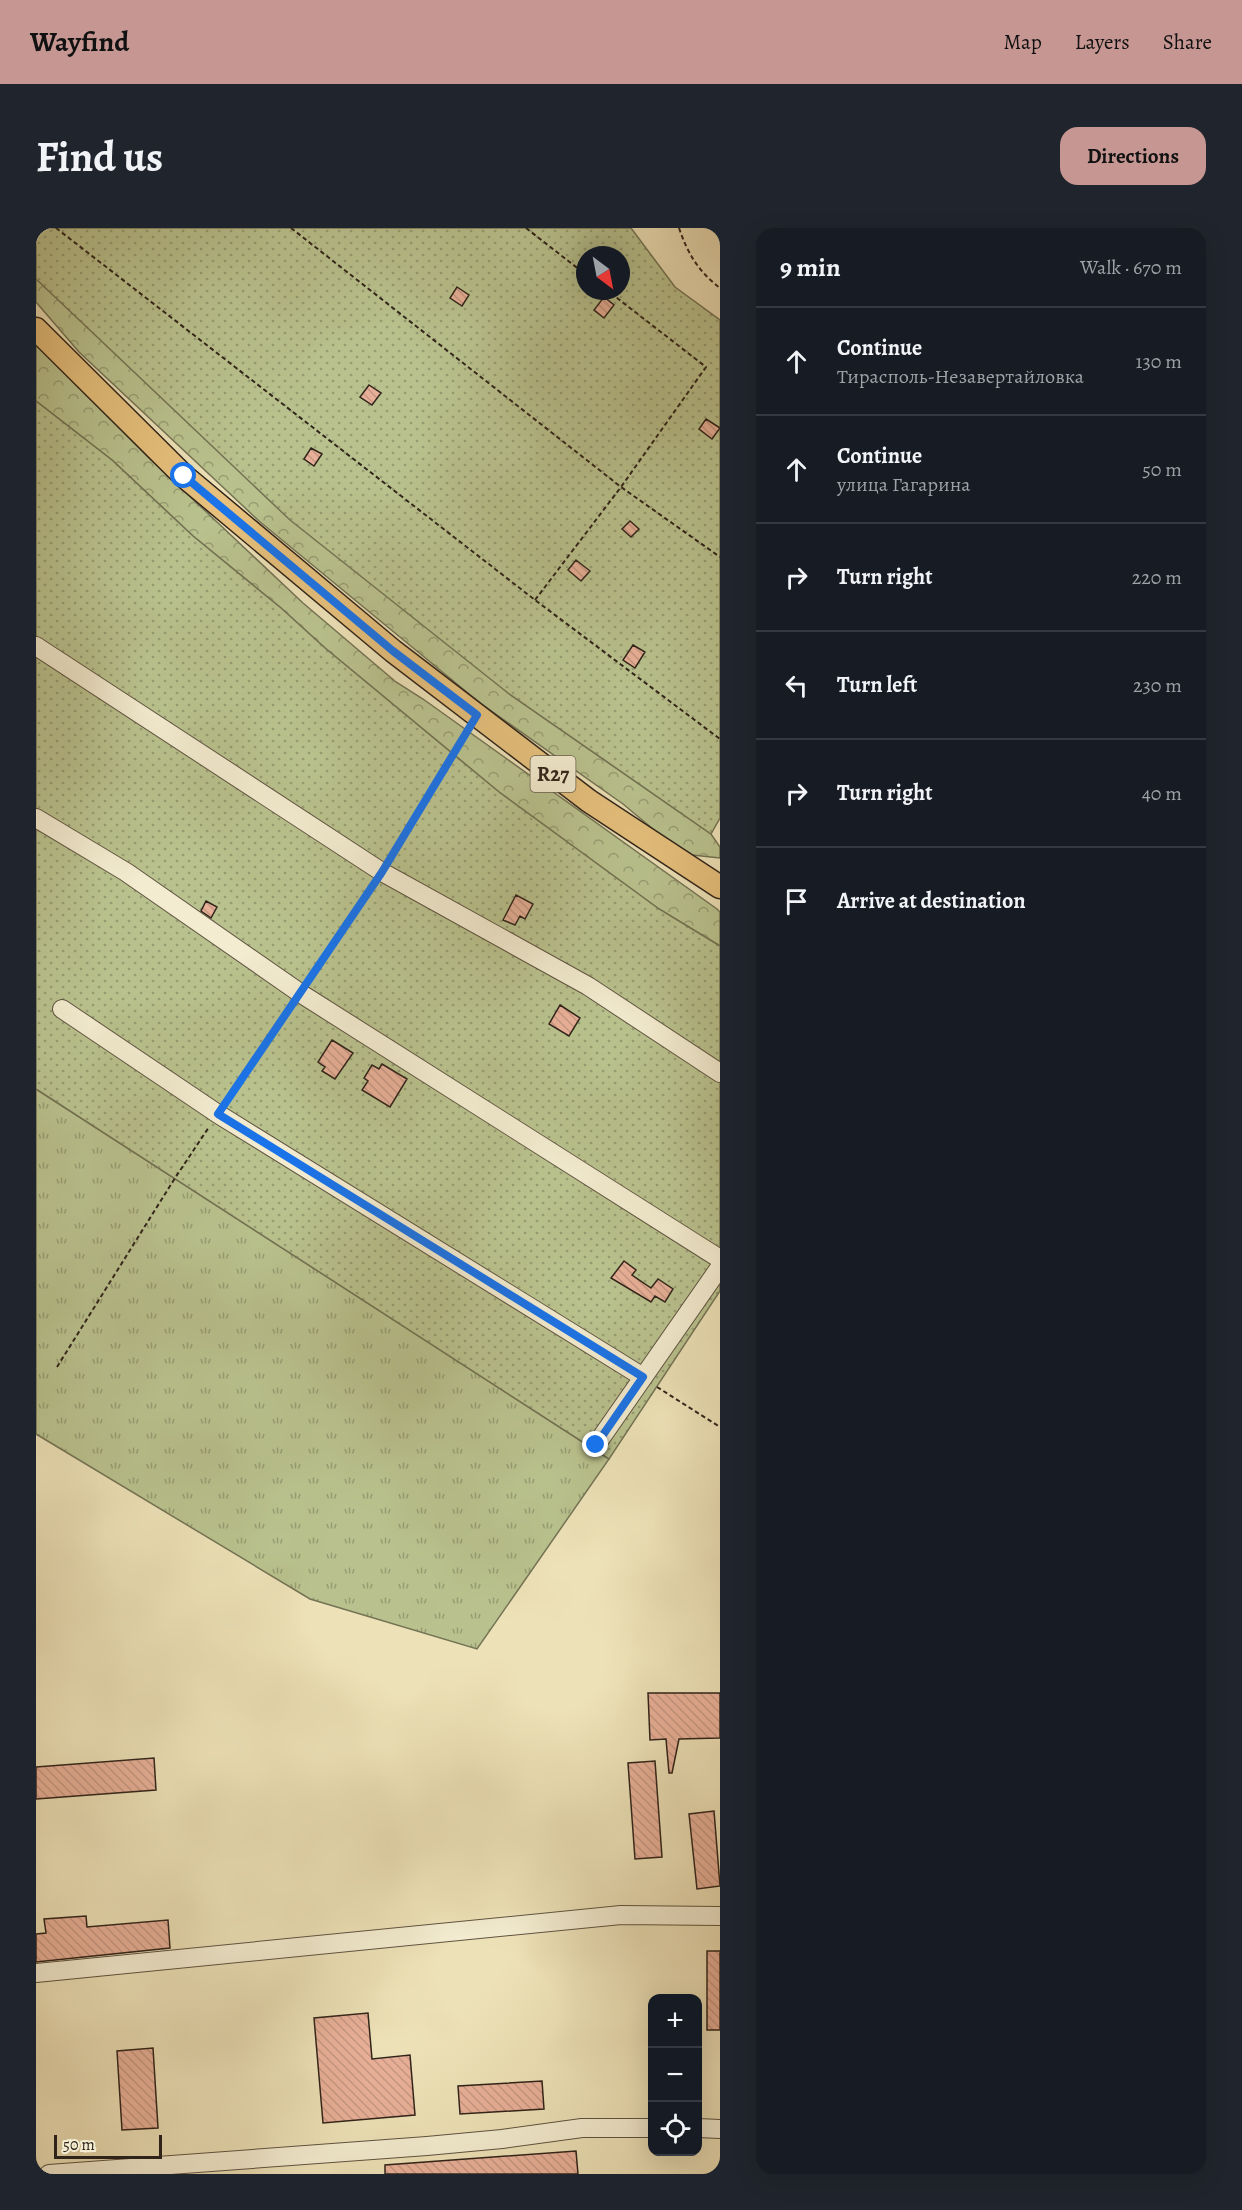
<!DOCTYPE html>
<html lang="en">
<head>
<meta charset="utf-8">
<style>
  body { margin:0; font-family:Alegreya,serif; background:#20242c; color:#f1f3f6 }
  .controls { position:absolute; right:18px; bottom:18px; display:grid; overflow:hidden; border-radius:12px; box-shadow:0 6px 24px #0002 }
  .controls button { width:54px; height:54px; display:grid; place-items:center; padding:0; border:0; border-bottom:2px solid #363941; background:#171b24; color:#f1f3f6; font:30px sans-serif }
  .compass { position:absolute; left:540px; top:18px; width:54px; height:54px; border-radius:50%; background:#171b24; box-shadow:0 6px 24px #0002; rotate:148deg }
  .scale { position:absolute; left:18px; bottom:15px; width:108px; box-sizing:border-box; padding-left:6px; border:3px solid #30241a; border-top:0; font-size:16px; line-height:21px; white-space:nowrap; color:#30241a; -webkit-text-stroke:4px #f3ecd0; paint-order:stroke }
  .stop { position:absolute; width:18px; height:18px; margin:-14px; border:4px solid #1a73e8; border-radius:50%; background:#fff }
  .stop.end { background:#1a73e8; border-color:#fff; box-shadow:0 2px 6px #0008 }
  .list { margin:0; padding:0; list-style:none }
  h2 { display:flex; justify-content:space-between; align-items:center; height:78px; margin:0; padding:0 24px; font-size:26px }
  h2 small { font-size:20px; font-weight:400; color:#9ea1a6 }
  .list li { display:grid; grid-template-columns:39px 1fr auto; gap:18px; align-items:center; box-sizing:border-box; height:108px; padding:0 24px; border-top:2px solid #363941 }
  .list b { display:block; font-size:22px; white-space:nowrap }
  .list p { margin:0; font-size:20px; white-space:nowrap; color:#9ea1a6 }
  .list em { font-size:20px; font-style:normal; color:#9ea1a6 }
  .icon { flex:none; width:33px; height:33px; fill:none; stroke:currentColor; stroke-width:2; stroke-linecap:round; stroke-linejoin:round }
  .map { position:relative; flex:none; width:684px; height:1946px; overflow:hidden; border-radius:18px }
  header { display:flex; align-items:center; gap:36px; box-sizing:border-box; height:84px; padding:0 30px; background:#c59692; color:#111 }
  header strong { font-size:28px }
  nav { display:flex; gap:33px; margin-inline-start:auto; font-size:21px }
  .intro { display:flex; align-items:center; justify-content:space-between; box-sizing:border-box; height:144px; padding:0 36px }
  h1 { margin:0; font-size:42px }
  .button { padding:15px 27px; border-radius:18px; background:#c59692; color:#111; font-size:21px; font-weight:700 }
  main { display:flex; gap:36px; padding:0 36px }
  aside { flex:1; background:#171b24; border-radius:18px; box-shadow:0 6px 24px #0002 }
  .map>svg:first-child { display:block }
</style>
</head>
<body>
<header>
<strong>Wayfind</strong>
<nav><a>Map</a><a>Layers</a><a>Share</a></nav>
</header>
<div class="intro"><h1>Find us</h1><a class="button">Directions</a></div>
<main>
<div class="map">
<svg width="684" height="1946" viewBox="0 0 684 1946">
  <defs>
    <pattern id="grass-tufts" width="24" height="20" patternUnits="userSpaceOnUse" patternTransform="scale(1.5)"><rect width="24" height="20" fill="#b9c28e"/><path d="M3 7l-1-3M5 7V3M7 7l1-3M15 17l-1-3M17 17v-4M19 17l1-3" fill="none" stroke="#979d73"/></pattern>
    <pattern id="forest-crowns" width="20" height="18" patternUnits="userSpaceOnUse" patternTransform="scale(1.5)"><rect width="20" height="18" fill="#b9c28e"/><path d="M2 6a3 3 0 1 1 6 0M12 15a3 3 0 1 1 6 0" fill="none" stroke="#979d73"/></pattern>
    <pattern id="garden-dots" width="8" height="8" patternUnits="userSpaceOnUse" patternTransform="scale(1.5)"><rect width="8" height="8" fill="#b9c28e"/><path d="M2 2h.1M6 6h.1" fill="none" stroke="#979d73" stroke-width="1.8" stroke-linecap="round"/></pattern>
    <pattern id="building-back-hatch" width="6" height="6" patternUnits="userSpaceOnUse" patternTransform="scale(1.5)"><rect width="6" height="6" fill="#e8b098"/><path d="M-1 5l2 2M0 0l6 6M5-1l2 2" fill="none" stroke="#c79782"/></pattern>
  </defs>
  <rect width="100%" height="100%" fill="#ede1b7"/>
  <filter id="stains"><feTurbulence type="fractalNoise" baseFrequency=".00333" numOctaves="4"/><feColorMatrix values="0 0 0 0 .2 0 0 0 0 .09 0 0 0 0 .02 0 0 0 .5 -.17"/></filter>
  <radialGradient id="worn" r=".72"><stop offset=".6" stop-color="#630" stop-opacity="0"/><stop offset="1" stop-color="#630" stop-opacity=".3"/></radialGradient>
  <path fill="url(#grass-tufts)" stroke="#747354" stroke-width="1.5" d="M 0,861 L 573,1231 L 441,1421 L 274,1371 L 0,1206 Z"/>
  <path fill="url(#forest-crowns)" stroke="#747354" stroke-width="1.5" d="M 0,44 L 472,465 L 675,606 L 684,619 L 684,630 L 647,626 L 587,576 L 444,475 L 223,293 L 43,124 L 0,74 Z
    M 0,116 L 112,229 L 267,375 L 360,454 L 387,471 L 681,681 L 684,684 L 684,718 L 623,681 L 463,564 L 289,420 L 245,380 L 157,308 L 76,232 L 0,173 Z"/>
  <path fill="url(#garden-dots)" stroke="#747354" stroke-width="1.5" fill-rule="evenodd" d="M 0,0 L 595,0 L 639,59 L 684,92 L 684,590 L 675,606 L 472,465 L 254,292 L 0,51 ZM 549,27 L 585,27 L 585,63 L 549,63 Z
    M 0,173 L 76,232 L 157,308 L 245,380 L 289,420 L 463,564 L 623,681 L 684,718 L 684,1063 L 573,1231 L 0,861 Z"/>
  <path fill="url(#building-back-hatch)" stroke="#30241a" stroke-width="1.5" d="M 421,59 L 433,67 L 426,78 L 414,70 Z
    M 568,69 L 578,77 L 568,90 L 558,82 Z
    M 333,157 L 345,165 L 336,177 L 324,169 Z
    M 670,191 L 684,200 L 676,211 L 663,201 Z
    M 275,220 L 286,226 L 278,238 L 268,231 Z
    M 594,293 L 603,301 L 595,309 L 586,301 Z
    M 540,332 L 554,343 L 545,353 L 532,342 Z
    M 597,417 L 609,424 L 599,440 L 587,432 Z
    M 480,667 L 497,676 L 489,691 L 484,688 L 479,697 L 467,692 Z
    M 170,673 L 181,679 L 175,690 L 165,683 Z
    M 524,777 L 544,790 L 533,808 L 513,796 Z
    M 296,812 L 317,825 L 299,851 L 286,843 L 289,839 L 282,834 Z
    M 346,836 L 371,851 L 354,879 L 326,862 L 332,853 L 328,850 L 336,837 L 343,841 Z
    M 588,1033 L 600,1042 L 596,1047 L 615,1060 L 622,1051 L 637,1061 L 629,1074 L 619,1068 L 615,1074 L 575,1050 Z
    M 612,1465 L 684,1465 L 684,1510 L 643,1511 L 636,1545 L 633,1545 L 630,1511 L 614,1512 Z
    M 118,1530 L 120,1562 L 0,1571 L 0,1539 Z
    M 619,1533 L 626,1629 L 599,1631 L 592,1535 Z
    M 678,1583 L 684,1658 L 661,1661 L 653,1586 Z
    M 50,1688 L 51,1699 L 132,1692 L 134,1720 L 0,1734 L 0,1706 L 10,1705 L 8,1691 Z
    M 671,1723 L 684,1723 L 684,1802 L 671,1802 Z
    M 332,1785 L 336,1831 L 374,1827 L 379,1887 L 287,1895 L 278,1790 Z
    M 117,1820 L 122,1900 L 86,1902 L 81,1823 Z
    M 506,1853 L 508,1881 L 424,1886 L 422,1858 Z
    M 540,1923 L 542,1946 L 349,1946 L 349,1937 Z"/>
  <g fill="none" stroke-linecap="round" stroke-linejoin="round">
    <defs>
      <path id="minor" d="M 0,418 L 346,644 L 552,758 L 684,845
        M 0,590 L 90,644 L 264,765 L 684,1031
        M 26,781 L 182,886 L 607,1149
        M 560,1217 L 684,1039
        M 0,1745 L 585,1687 L 684,1688
        M 662,1900 L 684,1901
        M 13,1946 L 391,1918 L 466,1911 L 546,1900 L 616,1900"/>
      <path id="major" d="M 0,101 L 148,248 L 357,423 L 553,573 L 684,659"/>
    </defs>
    <use href="#minor" stroke="#5f5341" stroke-width="20"/>
    <use href="#major" stroke="#30241a" stroke-width="25"/>
    <path stroke="#30241a" stroke-width="2" stroke-dasharray="4.5 3" stroke-linecap="butt" d="M 20,0 L 499,372 L 684,511
      M 255,0 L 585,259 L 684,329
      M 490,0 L 549,46
      M 643,0 C 652,26 662,43 684,60
      M 499,372 L 585,259 L 670,139 L 572,63
      M 354,631 L 432,503
      M 274,751 L 338,656
      M 191,872 L 256,778
      M 21,1139 L 139,950 L 173,899
      M 621,1159 L 684,1199"/>
    <use href="#minor" stroke="#f3ecd0" stroke-width="18"/>
    <use href="#major" stroke="#e6c07c" stroke-width="22"/>
  </g>
  <g fill="none" stroke-linecap="round" stroke-linejoin="round">
    <path stroke="#1a73e8" stroke-width="8" d="M 148,248 L 357,423 L 441,487 L 346,644 L 182,886 L 607,1149 L 560,1217"/>
  </g>
  <g text-anchor="middle" stroke-width="4.5" stroke-linejoin="round" paint-order="stroke">
    <rect fill="#f3ecd0" stroke="#6a6051" stroke-width="1.5" x="494.5" y="528" width="45" height="36" rx="4.5"/>
    <g font-size="21" font-weight="bold" fill="#30241a">
      <text x="517" y="553">R27</text>
    </g>
  </g>
  <rect width="100%" height="100%" filter="url(#stains)"/>
  <rect width="100%" height="100%" fill="url(#worn)"/>
</svg>
<div class="controls">
<button>+</button>
<button>−</button>
<button><svg class="icon" aria-label="locate" viewBox="0 0 24 24"><circle cx="12" cy="12" r="6"/><path d="M12 2v4M12 18v4M2 12h4M18 12h4"/></svg></button>
</div>
<svg class="compass" viewBox="-18 -18 36 36"><path d="M0-13l5 13h-10z" fill="#e53935"/><path d="M0 13l5-13h-10z" fill="#9ea1a6"/></svg>
<div class="scale">50 m</div>
<div class="stop" style="left:148px;top:248px"></div>
<div class="stop end" style="left:560px;top:1217px"></div>
</div>
<aside>
<h2>9 min<small>Walk · 670 m</small></h2>
<ul class="list">
<li><svg class="icon" aria-label="ahead" viewBox="0 0 24 24"><path d="M12 20V5M6 11l6-6 6 6"/></svg><div><b>Continue</b><p>Тирасполь-Незавертайловка</p></div><em>130 m</em></li>
<li><svg class="icon" aria-label="ahead" viewBox="0 0 24 24"><path d="M12 20V5M6 11l6-6 6 6"/></svg><div><b>Continue</b><p>улица Гагарина</p></div><em>50 m</em></li>
<li><svg class="icon" aria-label="right" viewBox="0 0 24 24"><path d="M7 20v-9h11M14 6l5 5-5 5"/></svg><div><b>Turn right</b></div><em>220 m</em></li>
<li><svg class="icon" aria-label="left" viewBox="0 0 24 24"><path d="M17 20v-9H6M10 6l-5 5 5 5"/></svg><div><b>Turn left</b></div><em>230 m</em></li>
<li><svg class="icon" aria-label="right" viewBox="0 0 24 24"><path d="M7 20v-9h11M14 6l5 5-5 5"/></svg><div><b>Turn right</b></div><em>40 m</em></li>
<li><svg class="icon" aria-label="arrive" viewBox="0 0 24 24"><path d="M6 21V4h12l-3 4 3 4H6"/></svg><div><b>Arrive at destination</b></div></li>
</ul>
</aside>
</main>
</body>
</html>
